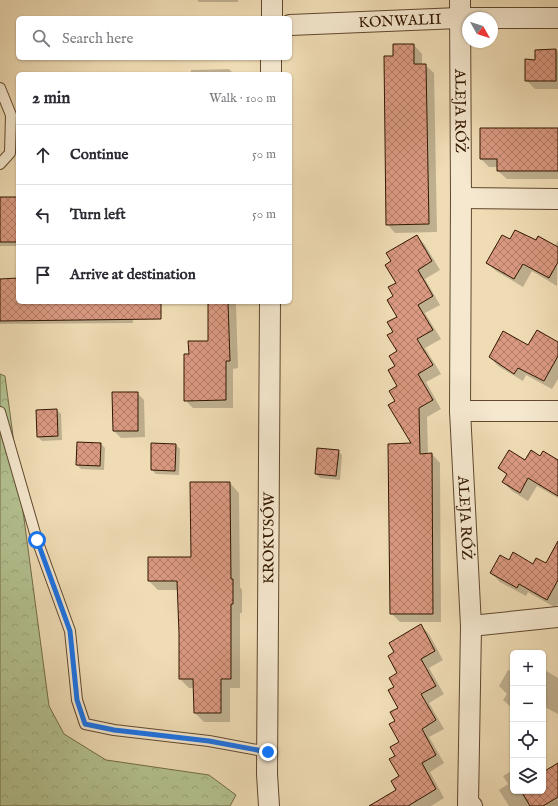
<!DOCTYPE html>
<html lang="en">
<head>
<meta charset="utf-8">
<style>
  body { margin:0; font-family:"IM FELL English",serif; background:#f2f2f3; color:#2b2b33 }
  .controls { position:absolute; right:12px; bottom:12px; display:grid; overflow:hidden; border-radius:6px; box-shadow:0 1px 3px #0004 }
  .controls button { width:36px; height:36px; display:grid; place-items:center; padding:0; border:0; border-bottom:1px solid #e1e1e2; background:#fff; color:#2b2b33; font:20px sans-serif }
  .compass { position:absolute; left:462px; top:12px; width:36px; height:36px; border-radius:50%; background:#fff; box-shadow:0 1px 3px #0004; rotate:129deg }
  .stop { position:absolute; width:12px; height:12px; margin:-9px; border:3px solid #1a73e8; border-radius:50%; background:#fff }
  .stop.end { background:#1a73e8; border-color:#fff; box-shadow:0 1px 4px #0008 }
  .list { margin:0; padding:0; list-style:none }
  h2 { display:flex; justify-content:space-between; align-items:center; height:52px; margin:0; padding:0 16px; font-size:17px }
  h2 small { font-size:13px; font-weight:400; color:#7c7c81 }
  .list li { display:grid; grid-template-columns:26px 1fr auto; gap:12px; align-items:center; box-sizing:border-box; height:60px; padding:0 16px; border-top:1px solid #e1e1e2 }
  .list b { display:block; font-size:15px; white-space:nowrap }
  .list em { font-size:13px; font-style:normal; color:#7c7c81 }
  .icon { flex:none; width:22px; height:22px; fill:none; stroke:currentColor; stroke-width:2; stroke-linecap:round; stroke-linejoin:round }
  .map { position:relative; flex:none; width:558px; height:806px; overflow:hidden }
  .search { position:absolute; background:#fff; box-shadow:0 1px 3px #0004; left:16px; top:16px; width:276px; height:44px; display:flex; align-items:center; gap:10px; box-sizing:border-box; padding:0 14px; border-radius:6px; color:#7c7c81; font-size:15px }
  .panel { position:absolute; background:#fff; box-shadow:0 1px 3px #0004; left:16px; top:72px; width:276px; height:232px; border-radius:6px }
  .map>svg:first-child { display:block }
</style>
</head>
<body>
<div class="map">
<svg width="558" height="806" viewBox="0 0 558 806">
  <defs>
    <pattern id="forest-crowns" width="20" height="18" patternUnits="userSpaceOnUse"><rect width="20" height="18" fill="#b4c291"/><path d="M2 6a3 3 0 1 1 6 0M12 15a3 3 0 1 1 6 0" fill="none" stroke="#9ba67b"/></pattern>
    <pattern id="building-cross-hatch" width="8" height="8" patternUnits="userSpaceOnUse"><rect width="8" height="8" fill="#da9981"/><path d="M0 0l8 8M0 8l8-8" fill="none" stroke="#b17c67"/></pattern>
  </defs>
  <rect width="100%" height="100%" fill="#efdcb5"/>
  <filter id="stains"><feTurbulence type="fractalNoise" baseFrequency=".005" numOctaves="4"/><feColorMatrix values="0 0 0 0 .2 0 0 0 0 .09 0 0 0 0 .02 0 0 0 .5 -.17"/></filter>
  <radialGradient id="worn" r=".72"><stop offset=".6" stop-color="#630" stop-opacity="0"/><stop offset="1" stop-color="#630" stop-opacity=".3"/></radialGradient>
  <path fill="url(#forest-crowns)" stroke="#726c48" d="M 0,374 L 5,376 L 49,706 L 64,734 L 106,760 L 209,775 L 236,795 L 230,806 L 0,806 Z"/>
  <path fill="#0003" d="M 197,0 L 238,0 L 238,2 L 199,2 Z
    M 414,45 L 422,54 L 422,65 L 425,65 L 434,73 L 437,232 L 395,233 L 387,224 L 394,57 Z
    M 556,50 L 558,52 L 558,89 L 535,89 L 526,80 L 536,61 L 536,51 Z
    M 229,69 L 234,74 L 191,74 L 191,70 Z
    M 558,129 L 558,179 L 507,179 L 498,171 L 498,167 L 489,167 L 481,159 Z
    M 0,198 L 18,198 L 18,246 L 0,246 Z
    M 417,236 L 425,245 L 440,270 L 425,279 L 440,305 L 425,313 L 441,339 L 425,348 L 441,374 L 426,382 L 441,409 L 427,417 L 428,454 L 432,454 L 440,463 L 441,622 L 400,622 L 391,613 L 412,443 L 396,401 L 399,386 L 396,366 L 398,352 L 395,332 L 398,317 L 395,297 L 397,283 L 393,262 Z
    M 511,241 L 536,241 L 555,246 L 558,241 L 557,286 L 532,271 L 523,287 L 496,271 L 487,263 Z
    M 0,279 L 18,279 L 18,302 L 134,302 L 133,323 L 0,324 Z
    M 209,302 L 234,302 L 236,304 L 238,368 L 233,369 L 233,408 L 193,408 L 185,400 L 190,355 L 209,342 Z
    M 558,343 L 558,379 L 552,389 L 526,375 L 523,381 L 498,366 L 490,357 L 529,346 Z
    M 137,393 L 144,400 L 145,437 L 121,438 L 114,431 Z
    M 57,410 L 61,414 L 62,440 L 42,441 L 38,437 Z
    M 101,444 L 105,448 L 104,470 L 81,469 L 77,465 Z
    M 176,445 L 180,449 L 179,475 L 156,474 L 152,470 Z
    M 338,451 L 342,455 L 340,480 L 320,478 L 316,474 Z
    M 541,457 L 558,461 L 558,498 L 537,486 L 528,501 L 512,491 L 503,482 L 507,476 L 500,468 Z
    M 230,483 L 239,493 L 240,587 L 242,590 L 242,613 L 240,613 L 240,688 L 230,688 L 230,722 L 204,722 L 195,713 L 194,688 L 189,688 L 180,679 L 178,590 L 158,590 L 149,581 L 192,558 Z
    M 558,560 L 558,604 L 556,608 L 528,592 L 526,596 L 500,582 L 491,573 L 509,561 L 533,565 L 546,564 Z
    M 421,626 L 429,634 L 443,660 L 429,668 L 444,694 L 429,703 L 444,729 L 429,737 L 444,763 L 430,772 L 444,798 L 431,806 L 398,806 L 398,791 L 400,777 L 400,742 L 396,721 L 399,708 L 396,687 L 399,674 L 395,652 Z
    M 543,669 L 558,678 L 558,714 L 543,706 Z
    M 508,670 L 513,673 L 513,709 L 503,700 L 507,694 L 499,686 Z
    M 513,770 L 513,791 L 543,791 L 543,773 L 558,771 L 558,806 L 509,806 L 499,790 L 508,784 L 503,776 Z"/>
  <path fill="url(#building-cross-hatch)" stroke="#311700" d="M 393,44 L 414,44 L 414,64 L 426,64 L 429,224 L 386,225 L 384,56 L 393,56 Z
    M 556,49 L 556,81 L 525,81 L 525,59 L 535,60 L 535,50 Z
    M 480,128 L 558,128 L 558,171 L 497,171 L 497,159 L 480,159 Z
    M 0,197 L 18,197 L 18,242 L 0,242 Z
    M 515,230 L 536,240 L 538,236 L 558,247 L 558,262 L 549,278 L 523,264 L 514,279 L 486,263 L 502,235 L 510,239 Z
    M 417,235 L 432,261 L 418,270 L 433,296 L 418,305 L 433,330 L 417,339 L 433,365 L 418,374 L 433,400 L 419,408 L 420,454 L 432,453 L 433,614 L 390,614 L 388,444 L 411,443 L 388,405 L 395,401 L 389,391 L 397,386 L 388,370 L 395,366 L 389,356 L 397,351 L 387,335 L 393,332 L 387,322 L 397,317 L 387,300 L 393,296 L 388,287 L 396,283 L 385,265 L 391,261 L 386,253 Z
    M 18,278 L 18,302 L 161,302 L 161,319 L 0,321 L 0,279 Z
    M 208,302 L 228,302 L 230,361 L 226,361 L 226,400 L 184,401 L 184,354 L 189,354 L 188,341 L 208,341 Z
    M 537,330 L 558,342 L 558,356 L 544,381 L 518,368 L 514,374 L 489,357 L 503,331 L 528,345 Z
    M 112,392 L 138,392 L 138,431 L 113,431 Z
    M 57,409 L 58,436 L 37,437 L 36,410 Z
    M 77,442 L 101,443 L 100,466 L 76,465 Z
    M 151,443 L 176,444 L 175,471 L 151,470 Z
    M 317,448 L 339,450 L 336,476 L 315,474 Z
    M 509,450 L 525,460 L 531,450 L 540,456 L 543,451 L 558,460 L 558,496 L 528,478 L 520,493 L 502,482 L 507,474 L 498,468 Z
    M 190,482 L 230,482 L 231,579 L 233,579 L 233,604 L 231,604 L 231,679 L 221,679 L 221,713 L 194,713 L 193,679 L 179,679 L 179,633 L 177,581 L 148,581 L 148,557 L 191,557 Z
    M 558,541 L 558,580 L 547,600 L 519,584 L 517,588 L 490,573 L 500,555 L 509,560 L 513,552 L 533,564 L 536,558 L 546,563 Z
    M 421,624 L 435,651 L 421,659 L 436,686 L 421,694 L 436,720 L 422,729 L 436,755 L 422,763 L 436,789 L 408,806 L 369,806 L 396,790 L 391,781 L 399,776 L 389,759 L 395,756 L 390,747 L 399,742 L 389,724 L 395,721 L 390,712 L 398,708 L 388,690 L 394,687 L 389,678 L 397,673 L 388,656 L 394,652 L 389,643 Z
    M 558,763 L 558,797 L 543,806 L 530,806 L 521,791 L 543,791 L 543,772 Z"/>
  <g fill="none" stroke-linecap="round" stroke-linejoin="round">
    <defs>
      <path id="service" d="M 0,88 L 11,115 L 10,153 L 0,164
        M 0,412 L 37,540 L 70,631 L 77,700 L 85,724 L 114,730 L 209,741 L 268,752"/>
      <g id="minor">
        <path id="s1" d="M 460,0 L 461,198 L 460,411 L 471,626 L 468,804 L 472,806"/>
        <path d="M 272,18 L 272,0"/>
        <path id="s2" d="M 290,25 L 459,18 L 558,18"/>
        <path d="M 271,74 L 271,58"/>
        <path d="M 461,198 L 558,199"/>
        <path d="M 460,411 L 558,411"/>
        <path d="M 471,626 L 558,617"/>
        <path id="s3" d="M 269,806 L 267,774 L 270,302"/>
      </g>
    </defs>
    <use href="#service" stroke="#60482d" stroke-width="12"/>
    <use href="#minor" stroke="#60482d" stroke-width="22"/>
    <use href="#service" stroke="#f5e8cf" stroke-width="10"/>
    <use href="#minor" stroke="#f5e8cf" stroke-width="20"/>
  </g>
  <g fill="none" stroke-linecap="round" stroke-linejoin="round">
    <path stroke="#1a73e8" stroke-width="5" d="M 37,540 L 70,631 L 77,700 L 85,724 L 114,730 L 209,741 L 268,752"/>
  </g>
  <g text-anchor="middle" stroke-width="3" stroke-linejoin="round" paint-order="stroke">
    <g font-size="15" fill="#311700" stroke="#f5e8cf">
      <text dy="5" stroke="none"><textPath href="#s2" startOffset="110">KONWALII</textPath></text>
      <text dy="5" stroke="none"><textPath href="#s1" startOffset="111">ALEJA RÓŻ</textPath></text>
      <text dy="5" stroke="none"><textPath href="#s1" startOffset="518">ALEJA RÓŻ</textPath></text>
      <text dy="5" stroke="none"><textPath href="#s3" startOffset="268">KROKUSÓW</textPath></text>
    </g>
  </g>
  <rect width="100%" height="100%" filter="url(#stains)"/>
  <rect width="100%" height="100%" fill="url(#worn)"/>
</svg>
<div class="controls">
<button>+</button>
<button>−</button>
<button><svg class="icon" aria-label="locate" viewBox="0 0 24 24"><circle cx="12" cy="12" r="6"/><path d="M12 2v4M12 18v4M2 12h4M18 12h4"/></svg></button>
<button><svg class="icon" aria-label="layers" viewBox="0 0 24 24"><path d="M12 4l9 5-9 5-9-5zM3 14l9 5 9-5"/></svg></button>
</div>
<svg class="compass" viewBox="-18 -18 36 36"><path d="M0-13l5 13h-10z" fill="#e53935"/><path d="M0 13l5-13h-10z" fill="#7c7c81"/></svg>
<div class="stop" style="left:37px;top:540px"></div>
<div class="stop end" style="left:268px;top:752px"></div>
<div class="search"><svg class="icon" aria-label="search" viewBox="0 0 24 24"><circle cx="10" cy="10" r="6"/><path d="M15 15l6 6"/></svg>Search here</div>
<section class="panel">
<h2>2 min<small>Walk · 100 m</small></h2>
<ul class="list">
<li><svg class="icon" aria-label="ahead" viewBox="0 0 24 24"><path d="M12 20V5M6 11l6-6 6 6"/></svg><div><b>Continue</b></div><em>50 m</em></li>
<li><svg class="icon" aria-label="left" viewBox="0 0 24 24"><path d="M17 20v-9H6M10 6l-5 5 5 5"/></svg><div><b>Turn left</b></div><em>50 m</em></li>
<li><svg class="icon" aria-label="arrive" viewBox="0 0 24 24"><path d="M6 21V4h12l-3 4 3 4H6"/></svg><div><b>Arrive at destination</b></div></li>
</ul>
</section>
</div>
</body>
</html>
